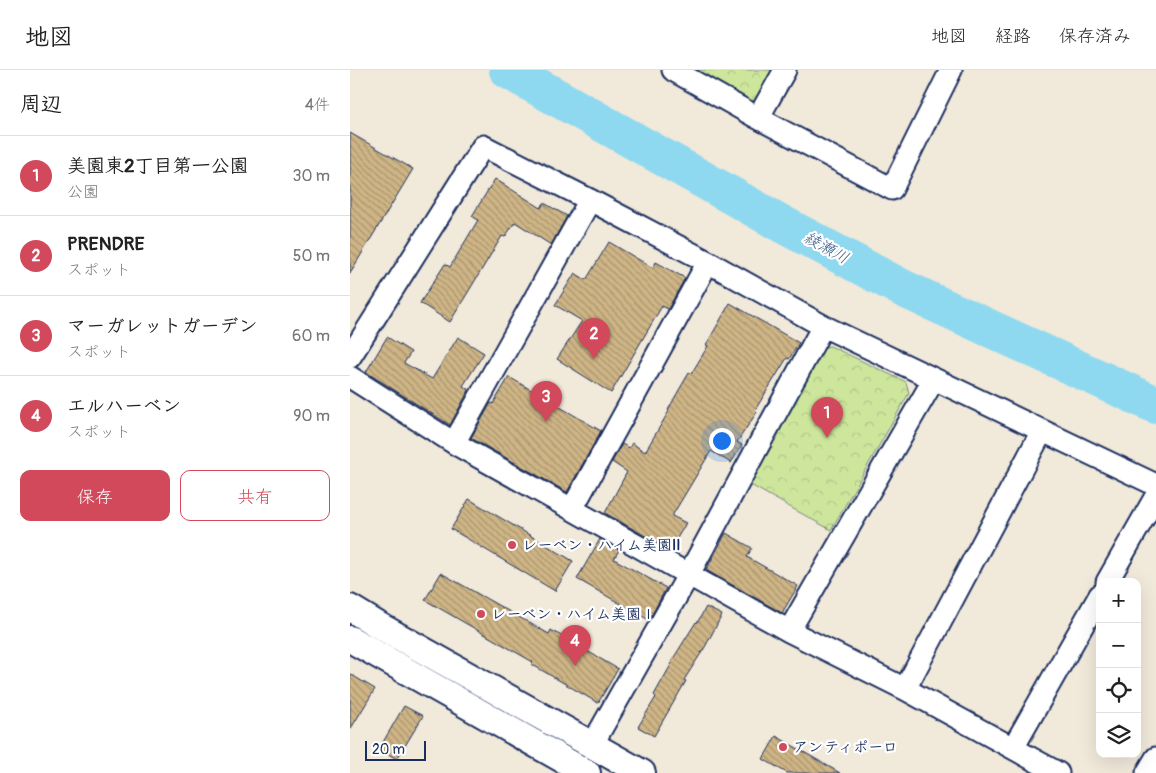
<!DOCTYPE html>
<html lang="ja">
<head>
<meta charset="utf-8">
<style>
  body { margin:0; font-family:Pangolin,"Klee One",sans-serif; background:#f6f6f6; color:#222 }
  .controls { position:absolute; right:15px; bottom:15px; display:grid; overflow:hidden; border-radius:10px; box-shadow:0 5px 20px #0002 }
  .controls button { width:45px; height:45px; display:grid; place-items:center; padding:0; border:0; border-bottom:1px solid #e0e0e0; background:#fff; color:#222; font:25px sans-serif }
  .scale { position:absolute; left:15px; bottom:12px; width:61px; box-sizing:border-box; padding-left:5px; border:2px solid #1b2f5e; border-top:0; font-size:14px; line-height:18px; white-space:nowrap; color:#1b2f5e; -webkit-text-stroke:4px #fff; paint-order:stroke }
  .you { position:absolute; left:371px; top:370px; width:18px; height:18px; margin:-12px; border:4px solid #fff; border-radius:50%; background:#1a73e8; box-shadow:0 0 0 8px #1a73e833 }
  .badge { display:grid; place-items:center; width:32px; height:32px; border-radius:50%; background:#d1495b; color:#fff; font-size:16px; font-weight:700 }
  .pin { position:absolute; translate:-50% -41px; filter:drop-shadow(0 1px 2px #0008) }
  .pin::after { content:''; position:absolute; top:26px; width:18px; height:15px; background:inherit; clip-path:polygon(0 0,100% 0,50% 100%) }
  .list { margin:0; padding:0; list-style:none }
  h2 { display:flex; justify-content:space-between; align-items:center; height:65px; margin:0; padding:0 20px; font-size:21px }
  h2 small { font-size:16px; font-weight:400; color:#767676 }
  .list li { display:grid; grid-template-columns:32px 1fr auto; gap:15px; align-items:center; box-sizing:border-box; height:80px; padding:0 20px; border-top:1px solid #e0e0e0 }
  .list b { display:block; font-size:19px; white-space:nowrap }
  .list p { margin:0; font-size:16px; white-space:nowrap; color:#767676 }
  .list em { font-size:16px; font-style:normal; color:#767676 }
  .actions { display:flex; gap:10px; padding:15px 20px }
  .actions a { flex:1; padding:11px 0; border:1px solid #d1495b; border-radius:10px; text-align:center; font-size:18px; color:#d1495b }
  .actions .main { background:#d1495b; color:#fff }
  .icon { flex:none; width:28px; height:28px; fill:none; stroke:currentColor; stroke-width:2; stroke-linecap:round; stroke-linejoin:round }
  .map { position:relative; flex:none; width:806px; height:703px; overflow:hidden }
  header { display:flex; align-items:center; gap:30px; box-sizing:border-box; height:70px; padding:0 25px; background:#fff; border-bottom:1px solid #e0e0e0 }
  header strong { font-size:24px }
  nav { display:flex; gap:28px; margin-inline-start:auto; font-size:18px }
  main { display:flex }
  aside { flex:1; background:#fff }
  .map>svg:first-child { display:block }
</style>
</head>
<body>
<header>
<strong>地図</strong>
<nav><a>地図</a><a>経路</a><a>保存済み</a></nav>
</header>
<main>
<aside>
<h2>周辺<small>4件</small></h2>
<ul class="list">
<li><span class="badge">1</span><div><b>美園東2丁目第一公園</b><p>公園</p></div><em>30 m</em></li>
<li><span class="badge">2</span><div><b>PRENDRE</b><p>スポット</p></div><em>50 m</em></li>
<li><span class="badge">3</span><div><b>マーガレットガーデン</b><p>スポット</p></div><em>60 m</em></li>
<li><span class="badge">4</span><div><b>エルハーベン</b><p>スポット</p></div><em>90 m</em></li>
</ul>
<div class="actions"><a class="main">保存</a><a>共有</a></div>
</aside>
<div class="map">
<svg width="806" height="703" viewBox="0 0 806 703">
  <defs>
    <pattern id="park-crowns" width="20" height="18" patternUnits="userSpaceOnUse" patternTransform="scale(1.25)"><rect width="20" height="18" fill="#cde69c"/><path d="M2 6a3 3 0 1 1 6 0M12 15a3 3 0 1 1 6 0" fill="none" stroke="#afc689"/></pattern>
    <pattern id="building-back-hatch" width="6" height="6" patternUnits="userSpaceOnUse" patternTransform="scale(1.25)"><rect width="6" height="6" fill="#cfb585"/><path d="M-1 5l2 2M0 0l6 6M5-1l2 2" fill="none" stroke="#a79470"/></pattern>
  </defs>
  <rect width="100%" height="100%" fill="#f1e9da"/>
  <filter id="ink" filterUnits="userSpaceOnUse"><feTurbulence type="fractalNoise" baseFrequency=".02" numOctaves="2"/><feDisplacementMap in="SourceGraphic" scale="10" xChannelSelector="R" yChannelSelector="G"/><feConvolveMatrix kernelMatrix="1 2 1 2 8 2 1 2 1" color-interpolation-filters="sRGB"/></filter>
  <g filter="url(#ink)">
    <path fill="url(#park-crowns)" stroke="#748a7d" d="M 338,0 L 423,0 L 406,30 L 397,33 Z
      M 480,276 L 556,312 L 559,323 L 481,460 L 397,413 L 470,277 Z"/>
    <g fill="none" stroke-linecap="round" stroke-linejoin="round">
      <path stroke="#8fd9f0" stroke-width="38" d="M 158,0 L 432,154 L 552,218 L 806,335"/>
    </g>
    <path fill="url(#building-back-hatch)" stroke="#1b2f5e" d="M 0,63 L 63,99 L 0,203 Z
      M 145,109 L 191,138 L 194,133 L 217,146 L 201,175 L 165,152 L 155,167 L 152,166 L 100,252 L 70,233 L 95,194 L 100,197 L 128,150 L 122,146 Z
      M 259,172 L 303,198 L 306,192 L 335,208 L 318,239 L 312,236 L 261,323 L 207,289 L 232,251 L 205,235 L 225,203 L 236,210 Z
      M 380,233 L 449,273 L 439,289 L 437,288 L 405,340 L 407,342 L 387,372 L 392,375 L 381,393 L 361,381 L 322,446 L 336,453 L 320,480 L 255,443 L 277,402 L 262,392 L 272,374 L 279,378 L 282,373 L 295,382 L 319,341 L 318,340 L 329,320 L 339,303 L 341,304 L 358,276 L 356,275 Z
      M 37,267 L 61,282 L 54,293 L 82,309 L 108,267 L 134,283 L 113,316 L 119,320 L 100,355 L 16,302 Z
      M 159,307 L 251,361 L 217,422 L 121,368 L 141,333 L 143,334 Z
      M 119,429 L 223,491 L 205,521 L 101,459 Z
      M 376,463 L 402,478 L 397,487 L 448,516 L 432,543 L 356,500 Z
      M 250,469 L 269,480 L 264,489 L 316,518 L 299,550 L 227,509 Z
      M 91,503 L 199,564 L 201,560 L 268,599 L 248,633 L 181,594 L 183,592 L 75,530 Z
      M 356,537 L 372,545 L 355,577 L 334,610 L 336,611 L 304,666 L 288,657 L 306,627 L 304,625 L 322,593 L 321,592 L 346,552 L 347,553 Z
      M 0,604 L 25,619 L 0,660 Z
      M 54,636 L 73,646 L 47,689 L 29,679 Z
      M 426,666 L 490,703 L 437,703 L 413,689 Z"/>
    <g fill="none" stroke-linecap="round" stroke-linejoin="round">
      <defs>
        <path id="minor" d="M 323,0 L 408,48 L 542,119 L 601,0
          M 408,48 L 435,0
          M 0,287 L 133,76 L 240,130 L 358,192 L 473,256 L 806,415
          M 0,307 L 104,373 L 439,561 L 555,619 L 708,703
          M 104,373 L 240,130
          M 222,439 L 358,192
          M 757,512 L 806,426
          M 439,561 L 584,309
          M 555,619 L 692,361
          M 242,675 L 339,504 L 473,256
          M 663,678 L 750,525
          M 797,703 L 806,688"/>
        <path id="tertiary" d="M 0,538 L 28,555 L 292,703
          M 0,569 L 237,703"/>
      </defs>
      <use href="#minor" stroke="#1b2f5e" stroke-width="25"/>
      <use href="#tertiary" stroke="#1b2f5e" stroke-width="30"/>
      <use href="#minor" stroke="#fff" stroke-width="21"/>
      <use href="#tertiary" stroke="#fff" stroke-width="26"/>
    </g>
  </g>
  <g fill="#d1495b" stroke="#fff" stroke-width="2">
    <circle cx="162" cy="475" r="5"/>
    <circle cx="131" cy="544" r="5"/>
    <circle cx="433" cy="677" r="5"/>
  </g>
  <g text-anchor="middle" stroke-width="4.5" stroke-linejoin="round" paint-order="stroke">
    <g font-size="15" font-weight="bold" fill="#1b2f5e" stroke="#fff" text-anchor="start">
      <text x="172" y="480">レーベン・ハイム美園II</text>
      <text x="141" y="549">レーベン・ハイム美園Ⅰ</text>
      <text x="443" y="682">アンティポーロ</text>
    </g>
    <g font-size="16" font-style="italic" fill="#385a82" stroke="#fff">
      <text transform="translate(477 177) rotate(29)" y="6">綾瀬川</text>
    </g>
  </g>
</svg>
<div class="controls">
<button>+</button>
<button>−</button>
<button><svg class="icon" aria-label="locate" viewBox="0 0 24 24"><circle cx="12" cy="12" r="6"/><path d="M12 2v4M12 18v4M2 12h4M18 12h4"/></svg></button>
<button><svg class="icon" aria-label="layers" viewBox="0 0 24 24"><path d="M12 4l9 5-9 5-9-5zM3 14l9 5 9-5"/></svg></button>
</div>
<div class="scale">20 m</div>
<div class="you"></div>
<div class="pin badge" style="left:477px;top:368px">1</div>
<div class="pin badge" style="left:244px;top:289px">2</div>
<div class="pin badge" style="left:196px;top:352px">3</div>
<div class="pin badge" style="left:225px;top:596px">4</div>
</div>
</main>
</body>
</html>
